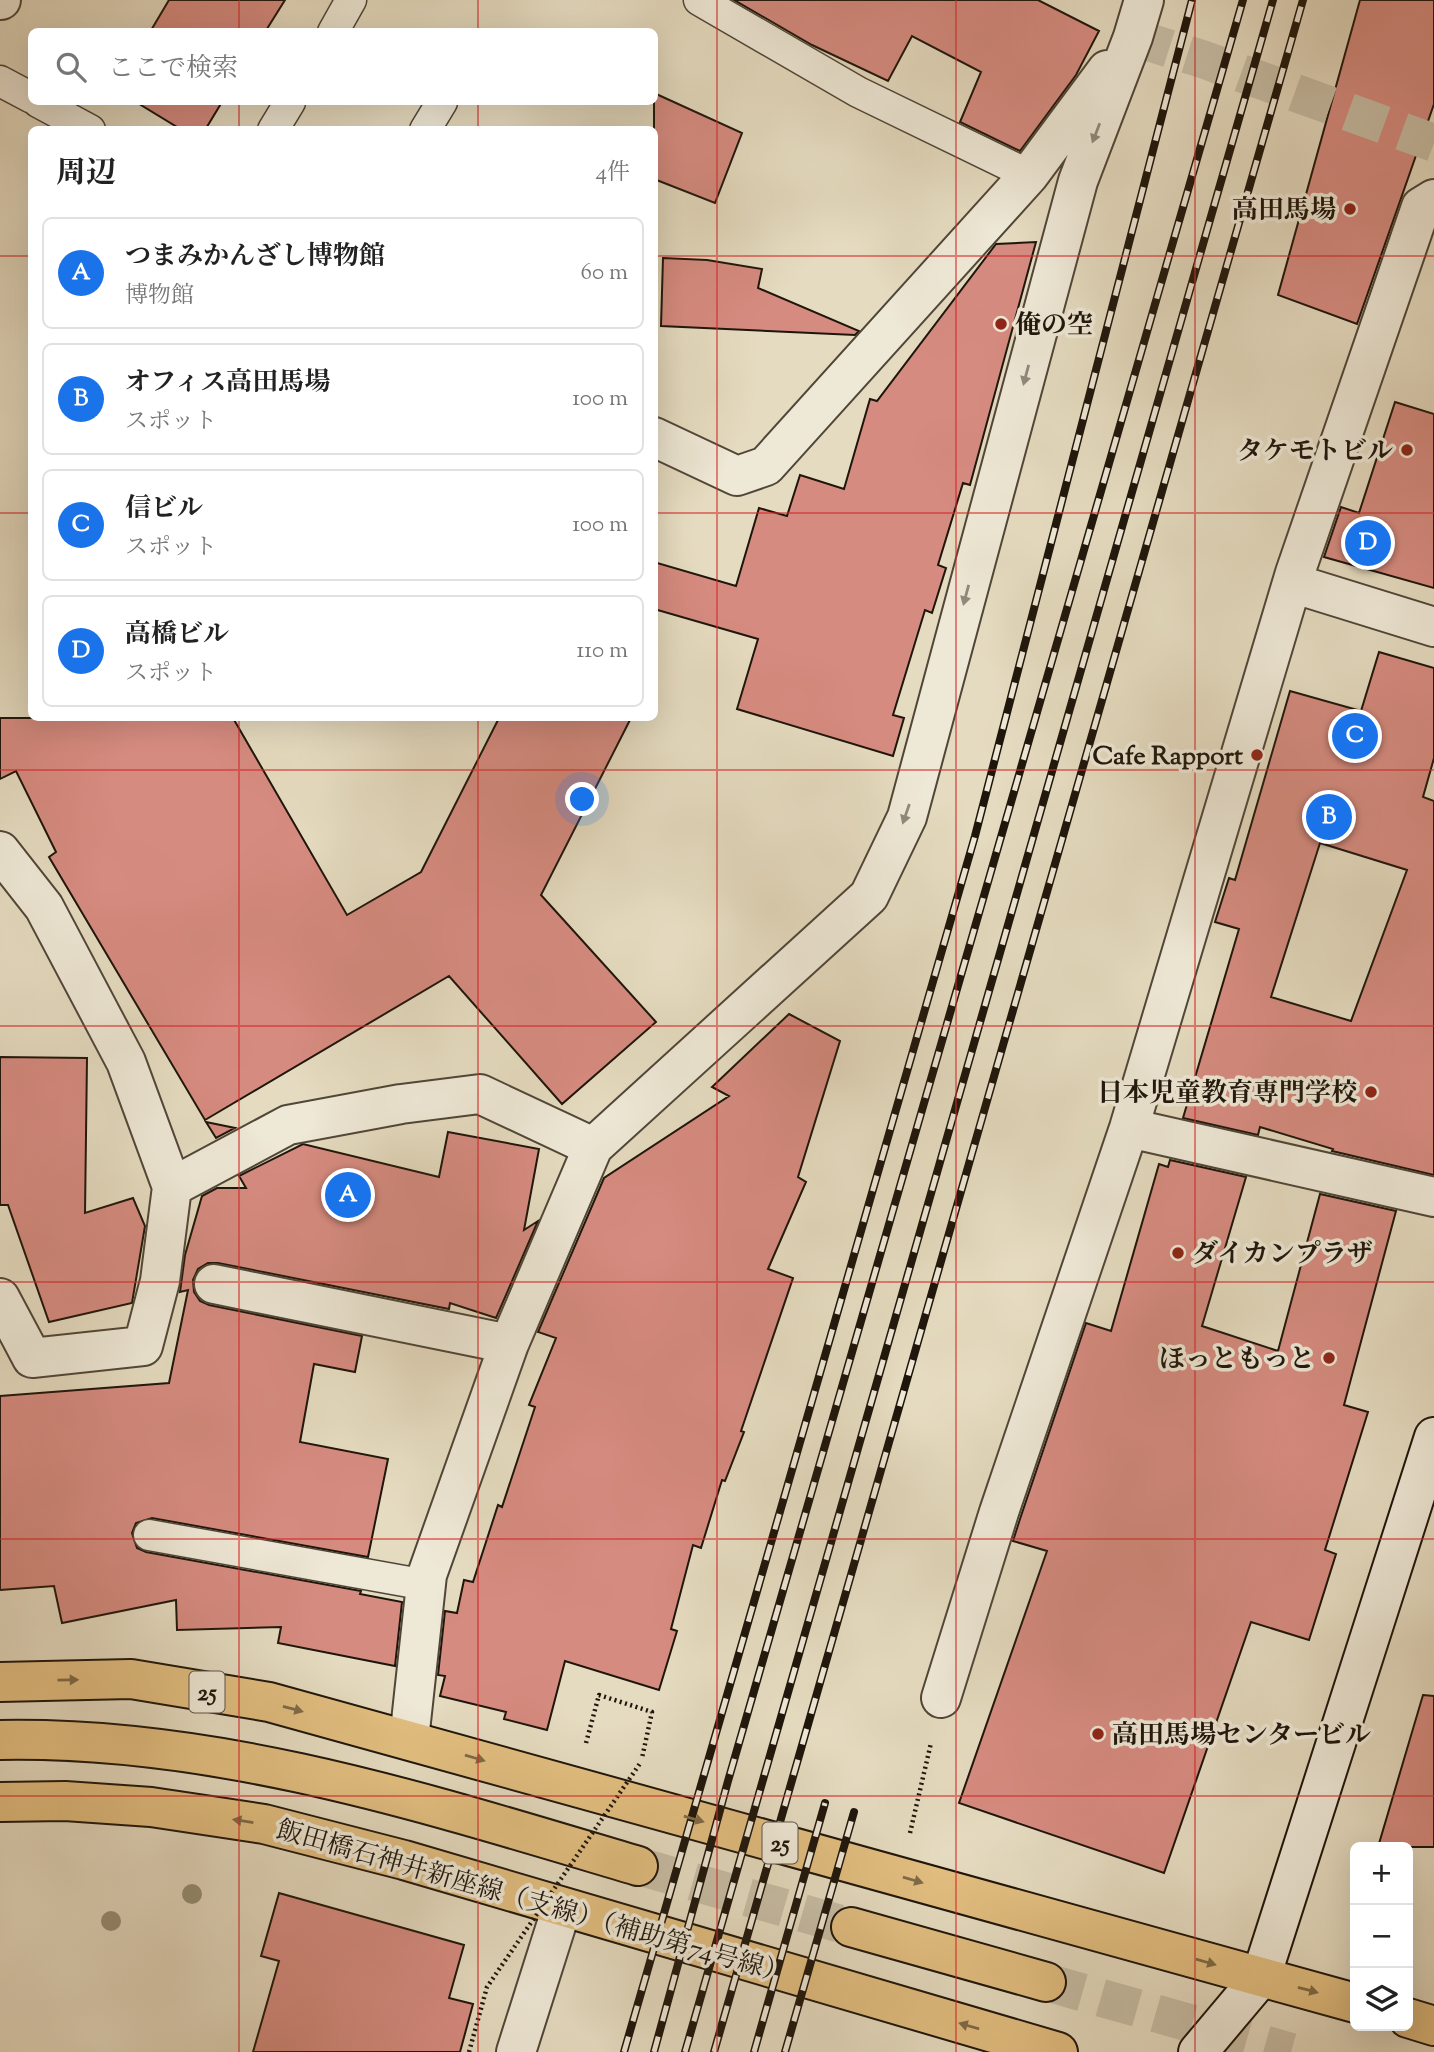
<!DOCTYPE html>
<html lang="ja">
<head>
<meta charset="utf-8">
<style>
  body { margin:0; font-family:"Sorts Mill Goudy","Noto Serif JP",serif; background:#f2f2f2; color:#222 }
  .controls { position:absolute; right:21px; bottom:21px; display:grid; overflow:hidden; border-radius:10px; box-shadow:0 7px 28px #0002 }
  .controls button { width:63px; height:63px; display:grid; place-items:center; padding:0; border:0; border-bottom:2px solid #e0e0e0; background:#fff; color:#222; font:35px sans-serif }
  .you { position:absolute; left:583px; top:800px; width:24px; height:24px; margin:-18px; border:5px solid #fff; border-radius:50%; background:#1a73e8; box-shadow:0 0 0 10px #1a73e833 }
  .badge { display:grid; place-items:center; width:46px; height:46px; border-radius:50%; background:#1a73e8; color:#fff; font-size:23px; font-weight:700 }
  .pin { position:absolute; translate:-50% -50%; border:4px solid #fff; box-shadow:0 2px 7px #0006 }
  .list { margin:0; padding:0; list-style:none }
  h2 { display:flex; justify-content:space-between; align-items:center; height:91px; margin:0; padding:0 28px; font-size:30px }
  h2 small { font-size:23px; font-weight:400; color:#767676 }
  .list li { display:grid; grid-template-columns:46px 1fr auto; gap:21px; align-items:center; box-sizing:border-box; height:112px; margin:0 14px 14px; padding:0 14px; border:2px solid #e0e0e0; border-radius:10px }
  .list b { display:block; font-size:26px; white-space:nowrap }
  .list p { margin:0; font-size:23px; white-space:nowrap; color:#767676 }
  .list em { font-size:23px; font-style:normal; color:#767676 }
  .icon { flex:none; width:38px; height:38px; fill:none; stroke:currentColor; stroke-width:2; stroke-linecap:round; stroke-linejoin:round }
  .map { position:relative; flex:none; width:1434px; height:2052px; overflow:hidden }
  .search { position:absolute; background:#fff; box-shadow:0 7px 28px #0002; left:28px; top:28px; width:630px; height:77px; display:flex; align-items:center; gap:18px; box-sizing:border-box; padding:0 24px; border-radius:10px; color:#767676; font-size:26px }
  .panel { position:absolute; background:#fff; box-shadow:0 7px 28px #0002; left:28px; top:126px; width:630px; height:595px; border-radius:10px }
  .map>svg:first-child { display:block }
</style>
</head>
<body>
<div class="map">
<svg width="1434" height="2052" viewBox="0 0 1434 2052">
  <rect width="100%" height="100%" fill="#e5dbc0"/>
  <filter id="stains"><feTurbulence type="fractalNoise" baseFrequency=".00286" numOctaves="4"/><feColorMatrix values="0 0 0 0 .2 0 0 0 0 .09 0 0 0 0 .02 0 0 0 .5 -.17"/></filter>
  <radialGradient id="worn" r=".72"><stop offset=".6" stop-color="#630" stop-opacity="0"/><stop offset="1" stop-color="#630" stop-opacity=".3"/></radialGradient>
  <path fill="#d68b80" stroke="#1e150b" stroke-width="2" fill-rule="evenodd" d="M 169,0 L 285,0 L 265,32 L 150,32 Z
    M 734,0 L 1038,0 L 1099,31 L 1076,75 L 1020,151 L 960,122 L 981,72 L 912,36 L 888,81 L 812,45 Z
    M 1360,0 L 1434,0 L 1434,104 L 1357,324 L 1278,295 Z
    M 654,93 L 742,133 L 715,203 L 654,179 Z
    M 136,102 L 222,102 L 205,130 L 182,130 Z
    M 1036,242 L 970,485 L 963,483 L 938,565 L 946,568 L 932,613 L 925,610 L 893,715 L 904,718 L 893,756 L 737,709 L 758,639 L 654,609 L 654,562 L 736,586 L 759,508 L 787,516 L 800,475 L 844,489 L 870,399 L 877,401 L 996,244 Z
    M 663,258 L 707,260 L 762,269 L 758,288 L 859,331 L 855,335 L 661,326 Z
    M 1395,402 L 1434,414 L 1434,588 L 1324,557 L 1341,507 L 1359,513 Z
    M 1379,652 L 1434,668 L 1434,758 L 1423,797 L 1434,801 L 1434,1175 L 1332,1151 L 1333,1149 L 1260,1127 L 1258,1135 L 1183,1118 L 1239,929 L 1215,922 L 1229,878 L 1235,880 L 1290,691 L 1361,711 ZM 1320,843 L 1407,870 L 1351,1021 L 1271,997 Z
    M 0,718 L 233,718 L 347,915 L 421,872 L 499,718 L 631,718 L 541,895 L 656,1022 L 562,1104 L 449,976 L 205,1120 L 49,857 L 56,852 L 16,771 L 0,779 Z
    M 789,1014 L 840,1041 L 798,1177 L 806,1182 L 768,1269 L 793,1278 L 741,1431 L 744,1432 L 725,1481 L 722,1480 L 701,1548 L 693,1545 L 671,1629 L 677,1631 L 659,1690 L 565,1661 L 547,1730 L 504,1719 L 506,1712 L 440,1696 L 445,1676 L 438,1675 L 445,1611 L 457,1613 L 464,1580 L 473,1582 L 498,1505 L 502,1507 L 535,1407 L 529,1405 L 556,1338 L 538,1332 L 604,1178 L 729,1096 L 712,1087 Z
    M 0,1057 L 87,1058 L 85,1213 L 133,1198 L 145,1226 L 132,1303 L 49,1322 L 8,1205 L 0,1205 Z
    M 206,1122 L 235,1128 L 216,1138 Z
    M 448,1132 L 539,1149 L 524,1230 L 538,1221 L 496,1318 L 450,1303 L 449,1309 L 218,1263 L 208,1263 L 198,1269 L 193,1280 L 194,1292 L 200,1301 L 209,1305 L 362,1336 L 355,1372 L 314,1364 L 300,1442 L 388,1459 L 368,1557 L 152,1518 L 136,1523 L 132,1533 L 137,1548 L 146,1552 L 361,1591 L 360,1594 L 402,1602 L 395,1666 L 278,1643 L 281,1627 L 177,1630 L 176,1600 L 62,1623 L 54,1586 L 0,1590 L 0,1396 L 169,1383 L 188,1290 L 180,1292 L 185,1255 L 202,1196 L 217,1188 L 246,1188 L 239,1176 L 303,1144 L 439,1177 Z
    M 1170,1160 L 1246,1177 L 1202,1326 L 1278,1351 L 1320,1194 L 1396,1211 L 1344,1405 L 1368,1412 L 1325,1550 L 1336,1554 L 1309,1640 L 1251,1622 L 1164,1873 L 959,1803 L 1047,1551 L 1013,1541 L 1020,1519 L 1086,1323 L 1111,1331 L 1159,1164 L 1168,1167 Z
    M 1423,1695 L 1434,1696 L 1434,1847 L 1378,1847 Z
    M 279,1893 L 464,1945 L 449,1998 L 473,2004 L 460,2052 L 253,2052 L 279,1961 L 261,1956 Z"/>
  <g fill="none" stroke-linecap="round" stroke-linejoin="round">
    <path stroke="#c7bda5" stroke-width="38" stroke-dasharray="38 19" stroke-linecap="butt" d="M 1133,37 L 1202,59 L 1434,143"/>
    <path stroke="#c7bda5" stroke-width="38" stroke-dasharray="38 19" stroke-linecap="butt" d="M 638,1866 L 851,1927
      M 1046,1982 L 1291,2052"/>
    <defs>
      <path id="lane" d="M 699,0 L 858,92 L 1029,175
        M 333,32 L 351,0
        M 0,81 L 32,98
        M 38,102 L 90,130
        M 273,130 L 290,102
        M 425,130 L 442,102
        M 149,1535 L 426,1585"/>
      <path id="street" d="M 0,0 L 1,0
        M 654,437 L 737,476 L 766,466 L 1029,175 L 1107,70
        M 1292,583 L 1434,627
        M 0,851 L 44,907 L 126,1062 L 172,1187 L 160,1281 L 143,1346 L 32,1358 L 0,1298
        M 1129,1128 L 1434,1197
        M 172,1187 L 288,1125 L 401,1104 L 480,1094 L 593,1147
        M 214,1284 L 509,1344
        M 941,1698 L 999,1512 L 1129,1128 L 1295,573 L 1421,207 L 1434,199
        M 409,1740 L 427,1575 L 509,1344 L 593,1147 L 869,896 L 907,817 L 1078,181 L 1133,37 L 1144,0
        M 516,2052 L 562,1907"/>
      <path id="secondary" d="M 1198,2052 L 1261,1977 L 1434,1437"/>
      <path id="primary" d="M 0,1682 L 131,1679 L 269,1702 L 1355,2003
        M 0,1740 C 220,1736 429,1804 638,1866
        M 0,1802 L 65,1801 L 151,1807 L 264,1824 L 404,1860 L 1058,2052
        M 851,1927 L 1046,1982
        M 1408,2018 L 1434,2026"/>
    </defs>
    <use href="#lane" stroke="#504638" stroke-width="33"/>
    <use href="#street" stroke="#504638" stroke-width="42"/>
    <use href="#secondary" stroke="#1e150b" stroke-width="42"/>
    <use href="#primary" stroke="#1e150b" stroke-width="42"/>
    <path stroke="#1e150b" stroke-width="4.5" stroke-dasharray="2 3.5" stroke-linecap="butt" d="M 586,1743 L 599,1695 L 652,1712 L 642,1758
      M 910,1833 L 931,1743"/>
    <use href="#lane" stroke="#eee8d6" stroke-width="30"/>
    <use href="#street" stroke="#eee8d6" stroke-width="38"/>
    <use href="#secondary" stroke="#eee8d6" stroke-width="38"/>
    <use href="#primary" stroke="#e2be80" stroke-width="38"/>
    <defs>
      <path id="rail" d="M 624,2052 L 975,836 L 1192,0
        M 654,2052 L 728,1781 L 1243,0
        M 685,2052 L 1273,0
        M 714,2052 L 1303,0
        M 754,2052 L 825,1803
        M 785,2052 L 854,1812"/>
    </defs>
    <use href="#rail" stroke="#1e150b" stroke-width="8"/>
    <use href="#rail" stroke="#eee8d6" stroke-width="5" stroke-dasharray="16" stroke-linecap="butt"/>
    <path stroke="#1e150b" stroke-width="4.5" stroke-dasharray="2 3.5" stroke-linecap="butt" d="M 469,2052 L 487,1987 L 641,1762"/>
  </g>
  <g fill="#968f76">
    <circle cx="192" cy="1894" r="10"/>
    <circle cx="111" cy="1921" r="10"/>
  </g>
  <defs><path id="oneway-solid" d="M-6-.8H1V-3.2L6.5 0L1 3.2V.8H-6Z" transform="scale(1.75)"/></defs>
  <g fill="#90897b">
    <use href="#oneway-solid" transform="translate(1096 133) rotate(111)"/>
    <use href="#oneway-solid" transform="translate(1026 375) rotate(105)"/>
    <use href="#oneway-solid" transform="translate(966 595) rotate(105)"/>
    <use href="#oneway-solid" transform="translate(906 814) rotate(109)"/>
  </g>
  <g fill="#806a46">
    <use href="#oneway-solid" transform="translate(68 1680) rotate(-1)"/>
    <use href="#oneway-solid" transform="translate(293 1709) rotate(15)"/>
    <use href="#oneway-solid" transform="translate(475 1758) rotate(16)"/>
    <use href="#oneway-solid" transform="translate(694 1819) rotate(16)"/>
    <use href="#oneway-solid" transform="translate(243 1821) rotate(-171)"/>
    <use href="#oneway-solid" transform="translate(913 1880) rotate(16)"/>
    <use href="#oneway-solid" transform="translate(1206 1962) rotate(16)"/>
    <use href="#oneway-solid" transform="translate(1308 1990) rotate(15)"/>
    <use href="#oneway-solid" transform="translate(969 2026) rotate(-164)"/>
  </g>
  <path fill="none" stroke="#d62828" stroke-width="2" stroke-opacity="0.55" d="M 239,0 L 239,32M 478,0 L 478,32M 717,0 L 717,2052M 956,0 L 956,2052M 1195,0 L 1195,2052M 239,102 L 239,130M 478,102 L 478,130M 0,256 L 32,256M 654,256 L 1434,256M 0,513 L 32,513M 654,513 L 1434,513M 239,718 L 239,2052M 478,718 L 478,2052M 0,770 L 1434,770M 0,1026 L 1434,1026M 0,1282 L 1434,1282M 0,1539 L 1434,1539M 0,1796 L 1434,1796"/>
  <g fill="#8f2418" stroke="#eee8d6" stroke-width="2.5">
    <circle cx="1350" cy="209" r="7"/>
    <circle cx="1001" cy="324" r="7"/>
    <circle cx="1407" cy="450" r="7"/>
    <circle cx="1257" cy="755" r="7"/>
    <circle cx="1371" cy="1092" r="7"/>
    <circle cx="1178" cy="1253" r="7"/>
    <circle cx="1329" cy="1358" r="7"/>
    <circle cx="1098" cy="1734" r="7"/>
  </g>
  <g text-anchor="middle" stroke-width="7" stroke-linejoin="round" paint-order="stroke">
    <g fill="#eee8d6" stroke="#5c5448" stroke-width="2">
      <rect x="189.5" y="1671.5" width="35" height="41" rx="5"/>
      <rect x="762.5" y="1822.5" width="35" height="41" rx="5"/>
    </g>
    <g font-size="24" font-weight="bold" fill="#1e150b">
      <text x="207" y="1700">25</text>
      <text x="780" y="1851">25</text>
    </g>
    <g font-size="26" font-weight="bold" fill="#1e150b" stroke="#eee8d6" text-anchor="end">
      <text x="1336" y="218">高田馬場</text>
      <text x="1015" y="333" text-anchor="start">俺の空</text>
      <text x="1393" y="459">タケモトビル</text>
      <text x="1243" y="764">Cafe Rapport</text>
      <text x="1357" y="1101">日本児童教育専門学校</text>
      <text x="1192" y="1262" text-anchor="start">ダイカンプラザ</text>
      <text x="1315" y="1367">ほっともっと</text>
      <text x="1112" y="1743" text-anchor="start">高田馬場センタービル</text>
    </g>
    <g font-size="26" fill="#1e150b" stroke="#eee8d6">
      <text transform="translate(533 1901) rotate(16)" y="9">飯田橋石神井新座線（支線）（補助第74号線）</text>
    </g>
  </g>
  <rect width="100%" height="100%" filter="url(#stains)"/>
  <rect width="100%" height="100%" fill="url(#worn)"/>
</svg>
<div class="controls">
<button>+</button>
<button>−</button>
<button><svg class="icon" aria-label="layers" viewBox="0 0 24 24"><path d="M12 4l9 5-9 5-9-5zM3 14l9 5 9-5"/></svg></button>
</div>
<div class="you"></div>
<div class="pin badge" style="left:348px;top:1195px">A</div>
<div class="pin badge" style="left:1329px;top:817px">B</div>
<div class="pin badge" style="left:1355px;top:736px">C</div>
<div class="pin badge" style="left:1368px;top:543px">D</div>
<div class="search"><svg class="icon" aria-label="search" viewBox="0 0 24 24"><circle cx="10" cy="10" r="6"/><path d="M15 15l6 6"/></svg>ここで検索</div>
<section class="panel">
<h2>周辺<small>4件</small></h2>
<ul class="list">
<li><span class="badge">A</span><div><b>つまみかんざし博物館</b><p>博物館</p></div><em>60 m</em></li>
<li><span class="badge">B</span><div><b>オフィス高田馬場</b><p>スポット</p></div><em>100 m</em></li>
<li><span class="badge">C</span><div><b>信ビル</b><p>スポット</p></div><em>100 m</em></li>
<li><span class="badge">D</span><div><b>高橋ビル</b><p>スポット</p></div><em>110 m</em></li>
</ul>
</section>
</div>
</body>
</html>
